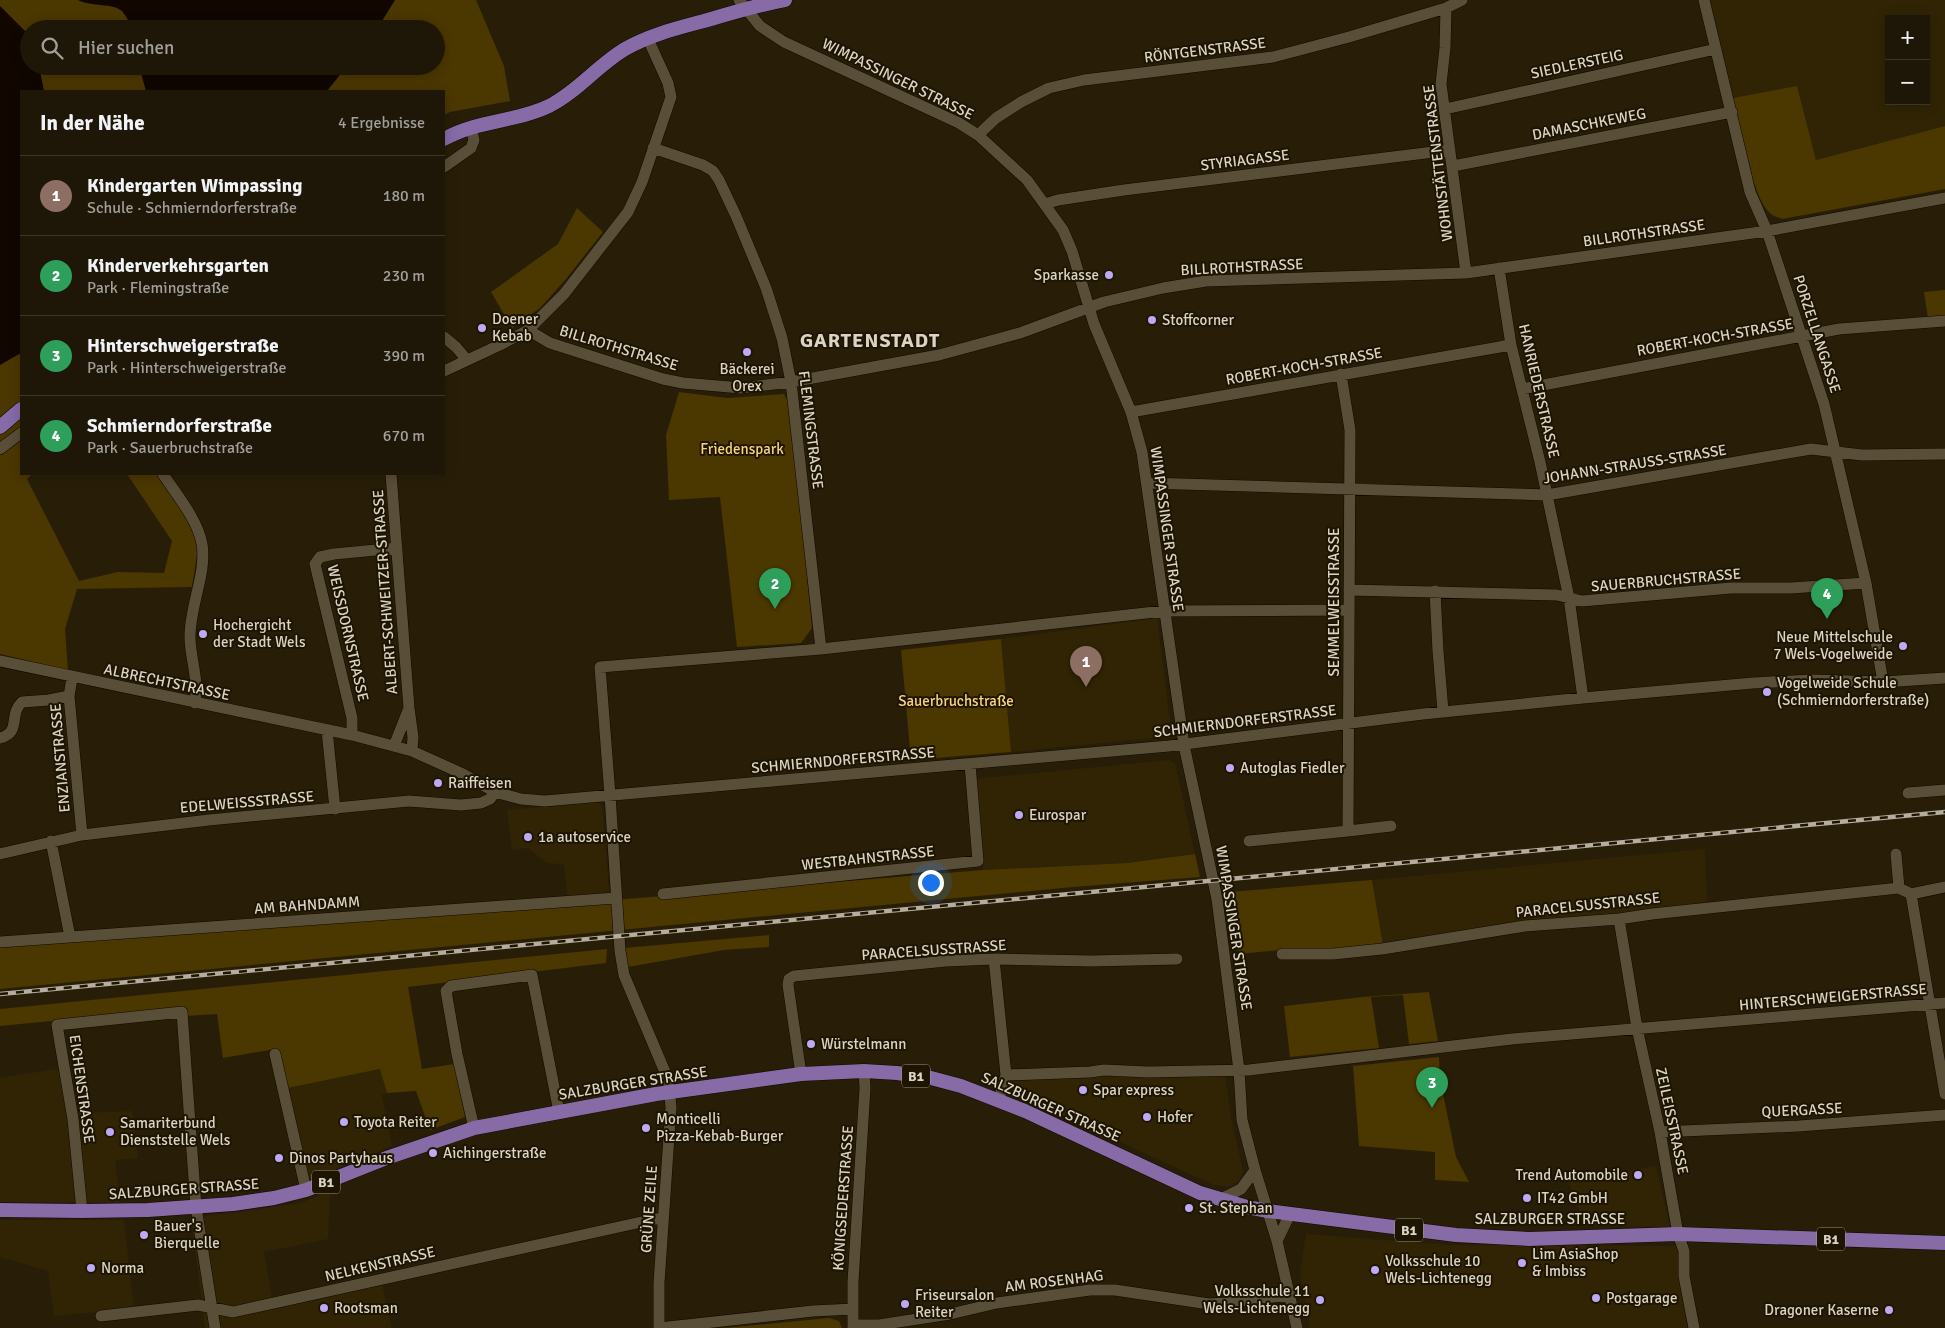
<!DOCTYPE html>
<html lang="de">
<head>
<meta charset="utf-8">
<style>
  body { margin:0; font-family:Signika,sans-serif; background:#2b2314; color:#f1f3f6 }
  .controls { position:absolute; right:15px; top:15px; display:grid; overflow:hidden; border-radius:0px; box-shadow:0 2px 12px #0003 }
  .controls button { width:45px; height:45px; display:grid; place-items:center; padding:0; border:0; border-bottom:1px solid #3c3528; background:#1e1606; color:#f1f3f6; font:25px sans-serif }
  .you { position:absolute; left:930px; top:882px; width:18px; height:18px; margin:-12px; border:4px solid #fff; border-radius:50%; background:#1a73e8; box-shadow:0 0 0 8px #1a73e833 }
  .badge { display:grid; place-items:center; width:32px; height:32px; border-radius:50%; background:#7c3aed; color:#fff; font-size:16px; font-weight:700 }
  .pin { position:absolute; translate:-50% -41px; filter:drop-shadow(0 1px 2px #0008) }
  .pin::after { content:''; position:absolute; top:26px; width:18px; height:15px; background:inherit; clip-path:polygon(0 0,100% 0,50% 100%) }
  .list { margin:0; padding:0; list-style:none }
  h2 { display:flex; justify-content:space-between; align-items:center; height:65px; margin:0; padding:0 20px; font-size:21px }
  h2 small { font-size:16px; font-weight:400; color:#a19f9b }
  .list li { display:grid; grid-template-columns:32px 1fr auto; gap:15px; align-items:center; box-sizing:border-box; height:80px; padding:0 20px; border-top:1px solid #3c3528 }
  .list b { display:block; font-size:19px; white-space:nowrap }
  .list p { margin:0; font-size:16px; white-space:nowrap; color:#a19f9b }
  .list em { font-size:16px; font-style:normal; color:#a19f9b }
  .icon { flex:none; width:28px; height:28px; fill:none; stroke:currentColor; stroke-width:2; stroke-linecap:round; stroke-linejoin:round }
  .map { position:relative; flex:none; width:1945px; height:1328px; overflow:hidden }
  .search { position:absolute; background:#1e1606; box-shadow:0 2px 12px #0003; left:20px; top:20px; width:425px; height:55px; display:flex; align-items:center; gap:12px; box-sizing:border-box; padding:0 18px; border-radius:28px; color:#a19f9b; font-size:19px }
  .panel { position:absolute; background:#1e1606; box-shadow:0 2px 12px #0003; left:20px; top:90px; width:425px; height:385px; border-radius:0px }
  .map>svg:first-child { display:block }
</style>
</head>
<body>
<div class="map">
<svg width="1945" height="1328" viewBox="0 0 1945 1328">
  <rect width="100%" height="100%" fill="#281e08"/>
  <path fill="#302405" fill-rule="evenodd" d="M 1709,0 L 1945,0 L 1945,126 L 1816,160 L 1797,87 L 1733,98 ZM 1889,19 L 1926,19 L 1926,101 L 1889,101 Z
    M 1157,618 L 1172,736 L 1011,752 L 1001,639 Z
    M 1168,760 L 1175,763 L 1195,854 L 1127,863 L 983,870 L 974,779 Z
    M 597,802 L 602,806 L 610,900 L 568,903 L 564,865 L 546,862 L 528,848 L 512,850 L 507,810 Z
    M 1705,849 L 1707,902 L 1624,915 L 1383,945 L 1372,880 Z
    M 57,1069 L 80,1113 L 132,1111 L 138,1158 L 115,1160 L 120,1202 L 0,1202 L 0,1078 Z
    M 381,1069 L 387,1093 L 382,1095 L 392,1146 L 312,1179 L 300,1181 L 283,1089 Z
    M 1009,1073 L 1225,1076 L 1232,1122 L 1243,1171 L 1239,1181 L 1229,1187 L 1214,1185 L 1009,1091 Z
    M 1656,1166 L 1670,1227 L 1585,1226 L 1568,1181 Z
    M 330,1191 L 328,1239 L 264,1252 L 272,1297 L 382,1284 L 392,1328 L 205,1328 L 191,1217 L 240,1212 L 300,1203 Z
    M 0,1220 L 124,1220 L 134,1309 L 54,1316 L 48,1271 L 0,1257 Z
    M 1306,1234 L 1450,1245 L 1677,1246 L 1683,1303 L 1688,1328 L 1310,1328 L 1300,1272 Z"/>
  <path fill="#4b3700" fill-rule="evenodd" d="M 0,0 L 476,0 L 504,66 L 510,101 L 450,112 L 444,115 L 444,91 L 21,91 L 21,474 L 32,474 L 27,479 L 79,581 L 118,572 L 164,573 L 172,541 L 127,474 L 158,474 L 190,521 L 198,549 L 192,587 L 77,589 L 65,629 L 68,670 L 0,654 ZM 29,29 L 436,29 L 436,66 L 29,66 Z
    M 1797,86 L 1816,160 L 1945,126 L 1945,189 L 1782,219 C 1778,217 1772,216 1769,212 C 1752,196 1740,123 1733,98 Z
    M 577,208 L 603,232 L 566,279 L 540,308 L 512,328 L 491,292 L 558,244 Z
    M 1945,290 L 1945,317 L 1928,318 L 1924,292 Z
    M 679,392 L 727,398 L 784,394 L 789,403 L 796,460 L 812,628 L 801,643 L 737,647 L 720,497 L 669,500 L 666,435 Z
    M 1001,639 L 1011,752 L 911,760 L 901,650 Z
    M 1195,854 L 1200,877 L 1073,887 L 0,989 L 0,945 L 626,899 L 983,870 L 1127,863 Z
    M 1372,880 L 1383,945 L 1332,951 L 1290,949 L 1239,954 L 1229,892 Z
    M 769,935 L 769,947 L 724,950 L 628,967 L 624,948 Z
    M 607,949 L 606,963 L 408,987 L 422,1069 L 454,1064 L 465,1117 L 430,1130 L 416,1091 L 387,1093 L 380,1069 L 283,1089 L 275,1049 L 223,1058 L 217,1014 L 185,1016 L 184,1008 L 0,1026 L 0,1009 Z
    M 1429,992 L 1438,1041 L 1409,1044 L 1403,995 L 1371,997 L 1379,1048 L 1290,1057 L 1284,1006 L 1363,997 Z
    M 1439,1057 L 1440,1079 L 1456,1157 L 1469,1182 L 1435,1180 L 1435,1152 L 1359,1146 L 1353,1066 Z
    M 829,1318 L 839,1321 L 842,1328 L 724,1328 Z"/>
  <path fill="#110700" d="M 78,0 L 395,0 L 377,29 L 133,29 C 130,23 126,16 122,11 C 113,3 92,7 78,0 Z
    M 0,6 L 29,35 L 29,66 L 39,66 L 44,91 L 21,91 L 21,353 L 0,365 Z
    M 139,66 L 347,66 L 327,91 L 146,91 Z"/>
  <g fill="none" stroke-linecap="round" stroke-linejoin="round">
    <defs>
      <path id="minor" d="M 739,0 L 760,26 L 784,42 L 959,123 L 978,135 L 1027,180 L 1063,230 L 1072,251 L 1094,324 L 1131,412 L 1142,452 L 1184,745 L 1217,899 L 1239,1070 L 1242,1120 L 1255,1170 L 1277,1241 L 1297,1328
        M 1462,0 L 1446,8 L 1445,48 L 1441,84 L 1466,273
        M 1704,0 L 1750,192 L 1767,231 L 1824,404 L 1866,583 L 1883,682
        M 1445,109 L 1716,49
        M 978,135 L 996,118 L 1021,102 L 1049,88 L 1084,80 L 1273,57 L 1349,37 L 1446,8
        M 653,148 L 703,165 L 713,171 L 719,180 L 736,216 L 766,288 L 782,338 L 791,382 L 821,649
        M 1453,166 L 1732,112
        M 444,167 L 471,148 L 474,140 L 471,127
        M 1045,204 L 1058,200 L 1124,190 L 1450,150
        M 1499,268 L 1511,345 L 1540,462 L 1569,598 L 1583,698
        M 528,330 L 550,343 L 663,379 L 683,383 L 741,388 L 791,382 L 939,355 L 1020,333 L 1104,302 L 1163,288 L 1206,281 L 1466,273 L 1767,231 L 1945,198
        M 444,337 L 456,347 L 467,360
        M 444,371 L 504,343 L 528,330 L 564,294 L 628,212 L 642,182 L 671,97 L 668,83 L 648,39
        M 1522,389 L 1839,329 L 1945,321
        M 1131,412 L 1511,345
        M 0,449 L 21,433
        M 163,474 C 176,494 198,520 202,544 C 207,574 189,607 190,639 C 191,661 199,681 195,703
        M 391,474 L 409,708 L 413,737 L 412,751
        M 1148,483 L 1547,495 L 1811,449 L 1862,455 L 1945,454
        M 1349,590 L 1557,595 L 1582,601 L 1731,588 L 1791,588 L 1866,583
        M 1435,591 L 1438,651 L 1443,711
        M 0,661 L 352,735 L 412,751 L 463,774 L 495,792 L 521,799 L 545,801 L 1169,746 L 1423,714 L 1583,698 L 1753,683 L 1812,680 L 1883,682 L 1945,678
        M 72,678 L 69,696 L 82,835
        M 327,730 L 335,809
        M 352,735 L 352,718 L 315,564 L 320,557 L 334,554 L 397,548
        M 0,738 C 22,732 8,715 22,702 L 49,700 L 69,696
        M 394,746 L 409,708
        M 1908,793 L 1945,790
        M 1348,831 L 1391,826
        M 51,841 L 70,937
        M 1249,841 L 1348,831 L 1350,430 L 1341,374
        M 0,854 L 82,835 L 209,820 L 409,801 L 461,805 L 481,803 L 490,799 L 495,792
        M 1896,854 L 1899,888 L 1911,894 L 1945,1094
        M 663,894 L 978,861 L 970,764
        M 1911,894 L 1945,887
        M 1619,919 L 1637,1028 L 1660,1132 L 1678,1234 L 1684,1251 L 1684,1276 L 1694,1328
        M 0,942 L 616,898
        M 1282,954 L 1333,954 L 1382,949 L 1525,926 L 1619,919 L 1652,914 L 1899,888
        M 994,959 L 1006,1075 L 999,1099
        M 275,1054 L 306,1190
        M 801,1074 L 788,985 L 789,979 L 794,976 L 946,961 L 994,959 L 1091,961 L 1177,959
        M 1006,1075 L 1090,1072 L 1104,1070 L 1148,1072 L 1249,1070 L 1512,1039 L 1945,1003
        M 474,1128 L 457,1054 L 446,991 L 451,986 L 532,975 L 559,1112
        M 1660,1132 L 1799,1126 L 1945,1115
        M 1221,1199 L 1241,1189 L 1255,1170
        M 82,1211 L 73,1119 L 57,1025 L 182,1012 L 196,1207 L 215,1328
        M 1277,1241 L 1290,1214
        M 101,1316 L 198,1305 L 233,1312 L 655,1219 L 663,1219
        M 853,1325 L 879,1325 L 950,1314 L 997,1303 L 1090,1290 L 1115,1290 L 1209,1304 L 1226,1303 L 1290,1295
        M 659,1328 L 659,1283 L 671,1107 L 668,1079 L 624,975 L 620,951 L 610,795 L 600,667 L 821,649 L 1164,611 L 1349,610
        M 659,1328 L 813,1311 L 853,1309
        M 853,1328 L 853,1282 L 865,1088 L 864,1071"/>
      <path id="major" d="M 444,139 C 478,120 516,122 549,106 C 577,92 598,65 625,49 C 649,35 678,28 704,21 C 731,13 757,5 785,0
        M 0,427 L 21,409
        M 0,1210 L 82,1211 L 148,1210 L 233,1204 L 274,1198 L 306,1190 L 389,1157 L 474,1128 L 656,1094 L 801,1074 L 864,1071 L 897,1073 L 931,1078 L 961,1086 L 1025,1111 L 1200,1193 L 1247,1207 L 1268,1211 L 1456,1235 L 1529,1239 L 1678,1234 L 1945,1243"/>
    </defs>
    <use href="#minor" stroke="#100800" stroke-width="12"/>
    <use href="#major" stroke="#100800" stroke-width="15"/>
    <use href="#minor" stroke="#594e37" stroke-width="11"/>
    <use href="#major" stroke="#866ba7" stroke-width="14"/>
    <defs>
      <path id="rail" d="M 0,994 L 1945,812"/>
    </defs>
    <use href="#rail" stroke="#b5ad9f" stroke-width="4.5"/>
    <use href="#rail" stroke="#1e1501" stroke-width="2.5" stroke-dasharray="8" stroke-linecap="butt"/>
  </g>
  <g fill="#bea9f4" stroke="#1e1501" stroke-width="2">
    <circle cx="1109" cy="275" r="5"/>
    <circle cx="1152" cy="320" r="5"/>
    <circle cx="482" cy="328" r="5"/>
    <circle cx="747" cy="352" r="5"/>
    <circle cx="203" cy="634" r="5"/>
    <circle cx="1903" cy="646" r="5"/>
    <circle cx="1767" cy="692" r="5"/>
    <circle cx="1230" cy="768" r="5"/>
    <circle cx="438" cy="783" r="5"/>
    <circle cx="1019" cy="815" r="5"/>
    <circle cx="528" cy="837" r="5"/>
    <circle cx="811" cy="1044" r="5"/>
    <circle cx="1083" cy="1090" r="5"/>
    <circle cx="1147" cy="1117" r="5"/>
    <circle cx="344" cy="1122" r="5"/>
    <circle cx="646" cy="1128" r="5"/>
    <circle cx="110" cy="1132" r="5"/>
    <circle cx="433" cy="1153" r="5"/>
    <circle cx="279" cy="1158" r="5"/>
    <circle cx="1638" cy="1175" r="5"/>
    <circle cx="1527" cy="1198" r="5"/>
    <circle cx="1189" cy="1208" r="5"/>
    <circle cx="144" cy="1235" r="5"/>
    <circle cx="1522" cy="1263" r="5"/>
    <circle cx="91" cy="1268" r="5"/>
    <circle cx="1375" cy="1270" r="5"/>
    <circle cx="1596" cy="1298" r="5"/>
    <circle cx="1320" cy="1300" r="5"/>
    <circle cx="905" cy="1304" r="5"/>
    <circle cx="324" cy="1308" r="5"/>
    <circle cx="1889" cy="1310" r="5"/>
  </g>
  <g text-anchor="middle" stroke-width="4" stroke-linejoin="round" paint-order="stroke">
    <g fill="#1e1501" stroke="#a29a8b" stroke-width="1">
      <rect x="902" y="1064.5" width="28" height="23" rx="4"/>
      <rect x="312" y="1170.5" width="28" height="23" rx="4"/>
      <rect x="1395" y="1218.5" width="28" height="23" rx="4"/>
      <rect x="1817" y="1227.5" width="28" height="23" rx="4"/>
    </g>
    <g font-size="14" font-weight="bold" fill="#dad3c6">
      <text x="916" y="1081">B1</text>
      <text x="326" y="1187">B1</text>
      <text x="1409" y="1235">B1</text>
      <text x="1831" y="1244">B1</text>
    </g>
    <g font-size="15" fill="#dad3c6" stroke="#1e1501">
      <text transform="translate(1205 50) rotate(-7)" y="5">RÖNTGENSTRASSE</text>
      <text transform="translate(1577 64) rotate(-12)" y="5">SIEDLERSTEIG</text>
      <text transform="translate(898 79) rotate(26)" y="5">WIMPASSINGER STRASSE</text>
      <text transform="translate(1589 124) rotate(-11)" y="5">DAMASCHKEWEG</text>
      <text transform="translate(1245 160) rotate(-7)" y="5">STYRIAGASSE</text>
      <text transform="translate(1438 163) rotate(-97)" y="5">WOHNSTÄTTENSTRASSE</text>
      <text transform="translate(1644 233) rotate(-8)" y="5">BILLROTHSTRASSE</text>
      <text transform="translate(1242 267) rotate(-3)" y="5">BILLROTHSTRASSE</text>
      <text transform="translate(1817 334) rotate(72)" y="5">PORZELLANGASSE</text>
      <text transform="translate(1715 337) rotate(-10)" y="5">ROBERT-KOCH-STRASSE</text>
      <text transform="translate(619 348) rotate(17)" y="5">BILLROTHSTRASSE</text>
      <text transform="translate(1304 366) rotate(-10)" y="5">ROBERT-KOCH-STRASSE</text>
      <text transform="translate(1539 391) rotate(77)" y="5">HANRIEDERSTRASSE</text>
      <text transform="translate(811 430) rotate(83)" y="5">FLEMINGSTRASSE</text>
      <text transform="translate(1635 464) rotate(-9)" y="5">JOHANN-STRAUSS-STRASSE</text>
      <text transform="translate(1167 529) rotate(82)" y="5">WIMPASSINGER STRASSE</text>
      <text transform="translate(1666 580) rotate(-5)" y="5">SAUERBRUCHSTRASSE</text>
      <text transform="translate(385 592) rotate(-94)" y="5">ALBERT-SCHWEITZER-STRASSE</text>
      <text transform="translate(1334 602) rotate(-90)" y="5">SEMMELWEISSTRASSE</text>
      <text transform="translate(348 633) rotate(77)" y="5">WEISSDORNSTRASSE</text>
      <text transform="translate(167 682) rotate(12)" y="5">ALBRECHTSTRASSE</text>
      <text transform="translate(1245 721) rotate(-7)" y="5">SCHMIERNDORFERSTRASSE</text>
      <text transform="translate(60 758) rotate(-95)" y="5">ENZIANSTRASSE</text>
      <text transform="translate(843 760) rotate(-5)" y="5">SCHMIERNDORFERSTRASSE</text>
      <text transform="translate(247 802) rotate(-5)" y="5">EDELWEISSSTRASSE</text>
      <text transform="translate(868 858) rotate(-6)" y="5">WESTBAHNSTRASSE</text>
      <text transform="translate(307 905) rotate(-4)" y="5">AM BAHNDAMM</text>
      <text transform="translate(1588 905) rotate(-6)" y="5">PARACELSUSSTRASSE</text>
      <text transform="translate(1234 928) rotate(81)" y="5">WIMPASSINGER STRASSE</text>
      <text transform="translate(934 950) rotate(-4)" y="5">PARACELSUSSTRASSE</text>
      <text transform="translate(1833 997) rotate(-5)" y="5">HINTERSCHWEIGERSTRASSE</text>
      <text transform="translate(633 1083) rotate(-9)" y="5">SALZBURGER STRASSE</text>
      <text transform="translate(82 1089) rotate(82)" y="5">EICHENSTRASSE</text>
      <text transform="translate(1051 1107) rotate(24)" y="5">SALZBURGER STRASSE</text>
      <text transform="translate(1802 1110) rotate(-3)" y="5">QUERGASSE</text>
      <text transform="translate(1672 1121) rotate(78)" y="5">ZEILEISSTRASSE</text>
      <text transform="translate(184 1189) rotate(-4)" y="5">SALZBURGER STRASSE</text>
      <text transform="translate(843 1198) rotate(-86)" y="5">KÖNIGSEDERSTRASSE</text>
      <text transform="translate(649 1209) rotate(-86)" y="5">GRÜNE ZEILE</text>
      <text x="1550" y="1224">SALZBURGER STRASSE</text>
      <text transform="translate(380 1264) rotate(-13)" y="5">NELKENSTRASSE</text>
      <text transform="translate(1054 1281) rotate(-7)" y="5">AM ROSENHAG</text>
    </g>
    <g font-size="15" fill="#dad3c6" stroke="#1e1501" text-anchor="start">
      <text x="1099" y="280" text-anchor="end">Sparkasse</text>
      <text x="492" y="324">Doener<tspan x="492" dy="17">Kebab</tspan></text>
      <text x="1162" y="325">Stoffcorner</text>
      <text x="747" y="374" text-anchor="middle">Bäckerei<tspan x="747" dy="17">Orex</tspan></text>
      <text x="213" y="630">Hochergicht<tspan x="213" dy="17">der Stadt Wels</tspan></text>
      <text x="1893" y="642" text-anchor="end">Neue Mittelschule<tspan x="1893" dy="17">7 Wels-Vogelweide</tspan></text>
      <text x="1777" y="688">Vogelweide Schule<tspan x="1777" dy="17">(Schmierndorferstraße)</tspan></text>
      <text x="1240" y="773">Autoglas Fiedler</text>
      <text x="448" y="788">Raiffeisen</text>
      <text x="1029" y="820">Eurospar</text>
      <text x="538" y="842">1a autoservice</text>
      <text x="821" y="1049">Würstelmann</text>
      <text x="1093" y="1095">Spar express</text>
      <text x="1157" y="1122">Hofer</text>
      <text x="656" y="1124">Monticelli<tspan x="656" dy="17">Pizza-Kebab-Burger</tspan></text>
      <text x="354" y="1127">Toyota Reiter</text>
      <text x="120" y="1128">Samariterbund<tspan x="120" dy="17">Dienststelle Wels</tspan></text>
      <text x="443" y="1158">Aichingerstraße</text>
      <text x="289" y="1163">Dinos Partyhaus</text>
      <text x="1628" y="1180" text-anchor="end">Trend Automobile</text>
      <text x="1537" y="1203">IT42 GmbH</text>
      <text x="1199" y="1213">St. Stephan</text>
      <text x="154" y="1231">Bauer's<tspan x="154" dy="17">Bierquelle</tspan></text>
      <text x="1532" y="1259">Lim AsiaShop<tspan x="1532" dy="17">&amp; Imbiss</tspan></text>
      <text x="1385" y="1266">Volksschule 10<tspan x="1385" dy="17">Wels-Lichtenegg</tspan></text>
      <text x="101" y="1273">Norma</text>
      <text x="1310" y="1296" text-anchor="end">Volksschule 11<tspan x="1310" dy="17">Wels-Lichtenegg</tspan></text>
      <text x="915" y="1300">Friseursalon<tspan x="915" dy="17">Reiter</tspan></text>
      <text x="1606" y="1303">Postgarage</text>
      <text x="334" y="1313">Rootsman</text>
      <text x="1879" y="1315" text-anchor="end">Dragoner Kaserne</text>
    </g>
    <g font-size="15" fill="#f9d27a" stroke="#1e1501">
      <text x="742" y="454">Friedenspark</text>
      <text x="956" y="706">Sauerbruchstraße</text>
    </g>
    <g font-size="20" font-weight="bold" letter-spacing="1" fill="#dad3c6" stroke="#1e1501">
      <text x="870" y="347">GARTENSTADT</text>
    </g>
  </g>
</svg>
<div class="controls">
<button>+</button>
<button>−</button>
</div>
<div class="you"></div>
<div class="pin badge" style="left:1086px;top:687px;background:#8d6e63">1</div>
<div class="pin badge" style="left:775px;top:609px;background:#2e9e5b">2</div>
<div class="pin badge" style="left:1432px;top:1108px;background:#2e9e5b">3</div>
<div class="pin badge" style="left:1827px;top:619px;background:#2e9e5b">4</div>
<div class="search"><svg class="icon" aria-label="search" viewBox="0 0 24 24"><circle cx="10" cy="10" r="6"/><path d="M15 15l6 6"/></svg>Hier suchen</div>
<section class="panel">
<h2>In der Nähe<small>4 Ergebnisse</small></h2>
<ul class="list">
<li><span class="badge" style="background:#8d6e63">1</span><div><b>Kindergarten Wimpassing</b><p>Schule · Schmierndorferstraße</p></div><em>180 m</em></li>
<li><span class="badge" style="background:#2e9e5b">2</span><div><b>Kinderverkehrsgarten</b><p>Park · Flemingstraße</p></div><em>230 m</em></li>
<li><span class="badge" style="background:#2e9e5b">3</span><div><b>Hinterschweigerstraße</b><p>Park · Hinterschweigerstraße</p></div><em>390 m</em></li>
<li><span class="badge" style="background:#2e9e5b">4</span><div><b>Schmierndorferstraße</b><p>Park · Sauerbruchstraße</p></div><em>670 m</em></li>
</ul>
</section>
</div>
</body>
</html>
